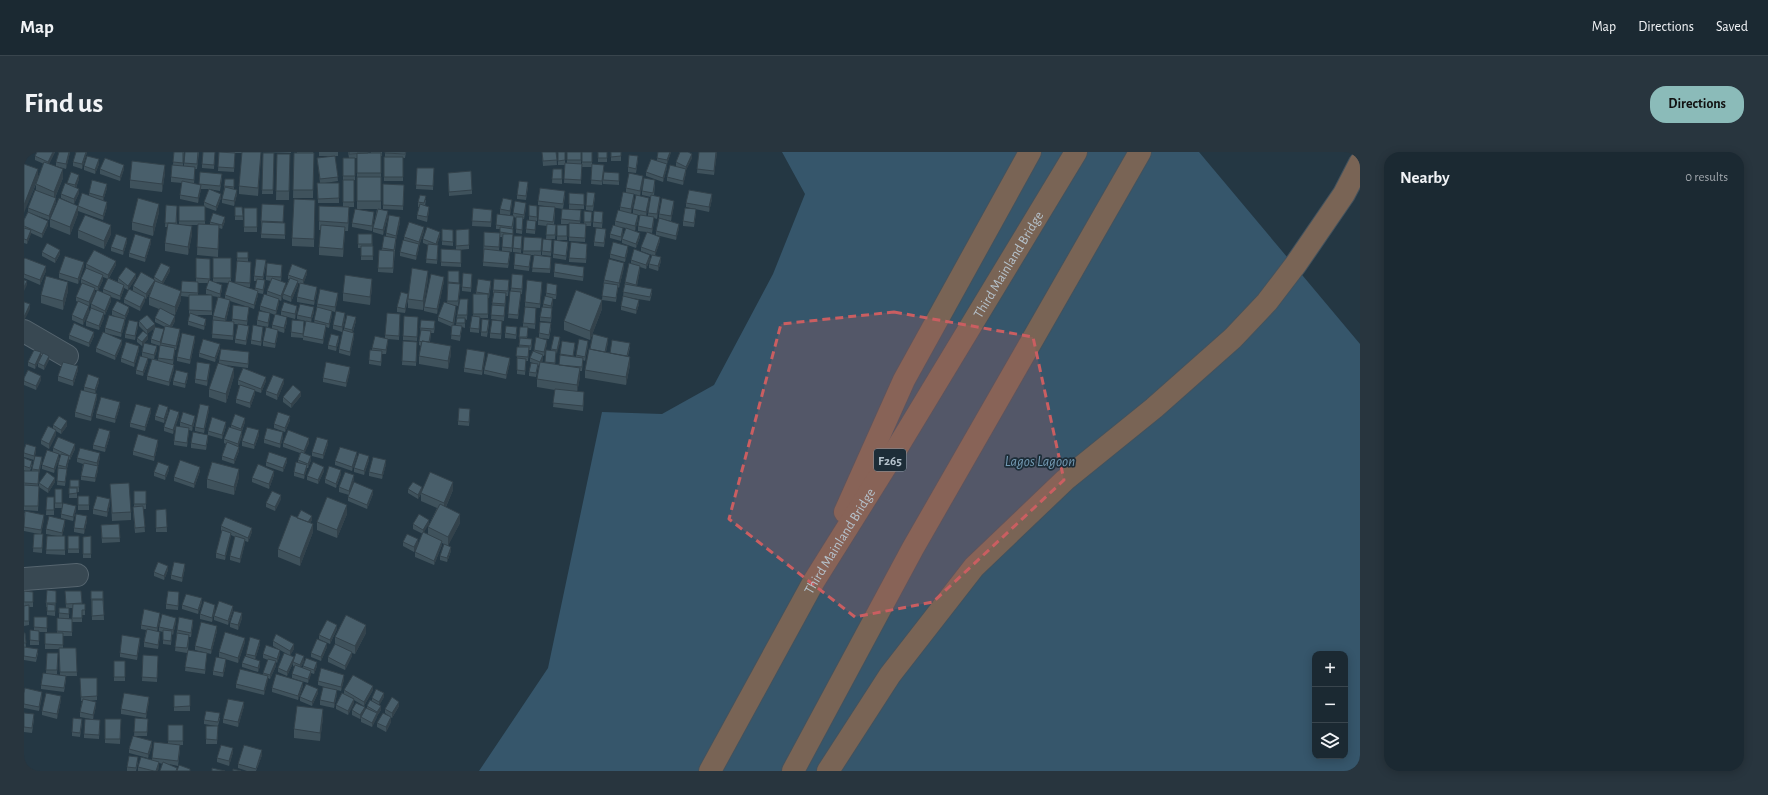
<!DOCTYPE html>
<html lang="en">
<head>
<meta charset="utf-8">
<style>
  body { margin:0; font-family:"Alegreya Sans",sans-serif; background:#28353e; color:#f1f3f6 }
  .controls { position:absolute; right:12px; bottom:12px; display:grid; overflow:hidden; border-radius:8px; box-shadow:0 2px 10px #0003 }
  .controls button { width:36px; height:36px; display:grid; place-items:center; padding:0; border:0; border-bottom:1px solid #39454d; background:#1b2932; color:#f1f3f6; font:20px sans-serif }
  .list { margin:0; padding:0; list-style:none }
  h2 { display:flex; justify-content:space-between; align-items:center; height:52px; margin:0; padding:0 16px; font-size:17px }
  h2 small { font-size:13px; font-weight:400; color:#a0a6ac }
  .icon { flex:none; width:22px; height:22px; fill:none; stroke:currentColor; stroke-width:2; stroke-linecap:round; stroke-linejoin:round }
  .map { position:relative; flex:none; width:1336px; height:619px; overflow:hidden; border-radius:16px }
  header { display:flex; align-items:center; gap:24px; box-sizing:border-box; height:56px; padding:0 20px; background:#1b2932; border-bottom:1px solid #39454d }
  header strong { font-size:19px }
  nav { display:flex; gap:22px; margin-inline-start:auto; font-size:14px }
  .intro { display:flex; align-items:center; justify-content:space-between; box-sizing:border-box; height:96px; padding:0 24px }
  h1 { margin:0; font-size:28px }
  .button { padding:10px 18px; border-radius:16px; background:#8bbbb9; color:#111; font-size:14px; font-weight:700 }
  main { display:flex; gap:24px; padding:0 24px }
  aside { flex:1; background:#1b2932; border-radius:16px; box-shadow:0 2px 10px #0003 }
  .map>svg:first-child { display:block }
</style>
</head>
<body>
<header>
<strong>Map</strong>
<nav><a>Map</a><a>Directions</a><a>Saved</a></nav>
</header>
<div class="intro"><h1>Find us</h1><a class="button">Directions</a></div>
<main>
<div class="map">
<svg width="1336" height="619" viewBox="0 0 1336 619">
  <rect width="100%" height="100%" fill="#243743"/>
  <path fill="#36566b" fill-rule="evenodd" d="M 758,0 L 1175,0 L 1336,192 L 1336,619 L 455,619 L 524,516 L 578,260 L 638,262 L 690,233 L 749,122 L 781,42 ZM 1291,502 L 1321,502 L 1321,604 L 1291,604 Z"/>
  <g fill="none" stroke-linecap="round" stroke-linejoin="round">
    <defs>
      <path id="minor" d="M 0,179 L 43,204
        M 0,427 L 53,423"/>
      <g id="highway">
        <path d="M 821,360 L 880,228 L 1006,0"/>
        <path id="s1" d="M 686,619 L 790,429 L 867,306 L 1052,0"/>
        <path d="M 769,619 L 889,396 L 1116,0"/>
        <path d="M 804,619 L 866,523 L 950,415 L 1041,328 L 1130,256 L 1209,186 L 1243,150 L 1272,112 L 1320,42 L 1336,11"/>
      </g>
    </defs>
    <use href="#minor" stroke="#56656f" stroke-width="24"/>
    <use href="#highway" stroke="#43525d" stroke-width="24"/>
    <use href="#minor" stroke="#384852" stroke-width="22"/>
    <use href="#highway" stroke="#796455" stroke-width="22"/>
  </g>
  <path fill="#3f525c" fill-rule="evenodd" d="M 13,0 L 31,0 L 25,12 L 39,26 L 31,46 L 32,50 L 25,68 L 6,61 L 24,73 L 18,86 L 7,81 L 3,92 L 0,91 L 0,68 L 4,60 L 4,56 L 12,38 L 12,32 L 0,61 L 14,25 L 20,12 L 11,8 L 11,4 Z
    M 46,0 L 42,17 L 32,14 L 32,10 Z
    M 63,0 L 58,17 L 49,14 L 49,10 Z
    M 150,0 L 160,0 L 159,14 L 160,14 L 160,11 L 175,0 L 173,17 L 171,17 L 170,32 L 175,33 L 176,20 L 198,26 L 196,39 L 185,37 L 197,46 L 192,59 L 181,55 L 181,72 L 186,72 L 186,70 L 201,69 L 198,77 L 195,76 L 194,105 L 173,103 L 174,73 L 161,73 L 168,82 L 164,103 L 141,99 L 141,91 L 144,75 L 141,75 L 142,53 L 153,54 L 153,72 L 155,72 L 155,54 L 180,54 L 180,50 L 185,37 L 177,37 L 174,51 L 156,47 L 156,43 L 158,31 L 147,30 L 147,25 L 149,13 Z
    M 191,0 L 190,17 L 178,16 L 178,12 Z
    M 195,0 L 267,0 L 267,1 L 237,0 L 234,44 L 215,42 L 215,34 L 218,1 L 211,1 L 210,20 L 194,19 Z
    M 273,0 L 289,0 L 289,1 L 290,1 L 289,46 L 269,46 L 270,1 L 273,1 Z
    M 295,0 L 314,0 L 314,4 L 311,4 L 314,29 L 301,31 L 315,31 L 315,51 L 294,51 L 293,31 L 296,31 L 293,6 L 310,4 L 295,4 Z
    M 324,0 L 344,1 L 347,1 L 347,0 L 358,0 L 358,4 L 357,4 L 357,57 L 364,64 L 359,83 L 349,80 L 349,76 L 353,57 L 334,57 L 350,64 L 348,79 L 328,75 L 328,71 L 333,57 L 333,6 L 331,6 L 331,28 L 330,28 L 330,55 L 319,55 L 319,6 L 325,6 Z
    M 361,0 L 382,0 L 381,6 L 379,6 L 379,29 L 360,29 L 360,5 L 361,5 Z
    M 514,0 L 532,0 L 533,13 L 519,14 L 518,0 Z
    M 534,0 L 541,0 L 541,11 L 543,11 L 543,0 L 557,0 L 557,32 L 540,31 L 541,13 L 534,13 Z
    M 558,0 L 568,0 L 568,12 L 580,17 L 578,33 L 567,32 L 568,15 L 558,15 Z
    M 574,0 L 583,0 L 583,10 L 574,10 Z
    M 587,0 L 597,0 L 597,9 L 587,9 Z
    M 634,0 L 647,0 L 643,12 L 643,16 L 639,30 L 622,24 L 622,20 L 633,9 L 633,6 Z
    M 675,0 L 693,0 L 690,23 L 673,21 Z
    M 239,1 L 250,1 L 249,42 L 238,42 Z
    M 253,2 L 266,2 L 265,48 L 252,48 Z
    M 668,6 L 662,18 L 662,21 L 659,33 L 643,29 L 643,25 L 652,14 L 652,10 Z
    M 614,8 L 612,21 L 604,20 L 604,15 Z
    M 75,12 L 71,22 L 60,18 L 60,14 Z
    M 393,16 L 410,16 L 409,38 L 392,37 Z
    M 76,17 L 100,17 L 96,29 L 76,22 Z
    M 529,17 L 538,17 L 538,32 L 528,31 Z
    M 141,21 L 138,40 L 106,36 L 106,28 Z
    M 424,25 L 448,38 L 448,42 L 425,44 Z
    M 595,25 L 595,33 L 579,32 L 579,28 Z
    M 55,27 L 52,36 L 55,41 L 50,52 L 37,46 L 37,42 L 43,32 L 43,31 Z
    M 201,27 L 210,32 L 210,37 L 213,42 L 210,54 L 198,51 L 198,47 L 200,37 Z
    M 619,29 L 616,44 L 610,42 L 610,47 L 607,61 L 609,61 L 609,57 L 625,51 L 622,64 L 624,64 L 624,61 L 627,45 L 618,43 L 618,39 L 631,32 L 630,44 L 636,49 L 633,67 L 630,66 L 630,70 L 628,81 L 623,80 L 636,89 L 631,103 L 637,109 L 634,119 L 625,116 L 625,112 L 628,103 L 617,99 L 617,95 L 623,80 L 614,79 L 614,74 L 616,63 L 614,63 L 614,67 L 611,79 L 604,77 L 616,85 L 612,96 L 598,91 L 598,87 L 602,76 L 596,75 L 599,80 L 597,89 L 586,86 L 586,82 L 591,73 L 591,69 L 596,58 L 596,55 L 602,41 L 602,36 Z
    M 359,32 L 380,33 L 379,58 L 359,57 Z
    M 504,35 L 502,48 L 493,47 L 493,43 Z
    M 83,36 L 79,49 L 83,55 L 79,68 L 54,59 L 54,62 L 46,83 L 26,75 L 26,67 L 54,54 L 65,44 L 65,41 Z
    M 545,41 L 560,42 L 560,57 L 545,57 Z
    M 541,44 L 539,57 L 514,53 L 514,49 Z
    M 571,45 L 569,59 L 562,58 L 562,54 Z
    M 688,47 L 685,60 L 662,55 L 662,51 Z
    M 291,48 L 290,95 L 268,94 L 268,86 Z
    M 402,48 L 401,54 L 405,59 L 403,70 L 393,67 L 393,63 L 395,55 L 394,55 L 394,50 Z
    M 488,52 L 486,63 L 489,64 L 489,61 L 502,56 L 500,67 L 499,67 L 498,82 L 492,81 L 492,66 L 490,65 L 489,77 L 489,81 L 488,100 L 479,99 L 486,104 L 484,116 L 459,114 L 460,80 L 476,81 L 476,77 L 472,77 L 472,73 L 484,63 L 476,62 L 476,57 ZM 476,85 L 478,85 L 478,99 L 475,99 Z
    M 260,53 L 259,71 L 261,71 L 261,87 L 237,86 L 237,69 Z
    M 505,53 L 513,54 L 513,69 L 512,69 L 511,82 L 502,81 L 502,77 L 505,68 Z
    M 650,53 L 647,69 L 635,66 L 635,62 Z
    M 211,55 L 218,55 L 219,68 L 211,68 Z
    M 220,56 L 233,56 L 233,80 L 220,80 Z
    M 449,56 L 468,62 L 467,75 L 448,74 Z
    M 560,59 L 568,60 L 567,74 L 562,74 L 561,90 L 545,89 L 545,72 L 537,72 L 537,67 L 557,63 L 556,72 L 560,72 Z
    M 135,60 L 129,84 L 108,78 L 108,70 Z
    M 531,60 L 530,73 L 532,77 L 531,87 L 522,87 L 523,74 L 514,73 L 514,68 Z
    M 672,61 L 670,75 L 659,74 L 659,69 Z
    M 325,63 L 324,79 L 321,79 L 319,105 L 295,103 L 295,95 L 297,78 L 295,78 L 295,69 Z
    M 579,64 L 578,76 L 569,75 L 569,70 Z
    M 376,70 L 372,88 L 369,121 L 354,120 L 354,116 L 358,96 L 362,85 L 362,81 Z
    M 533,73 L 543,73 L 543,88 L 534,88 L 544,94 L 542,108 L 529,106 L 529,102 L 533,88 Z
    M 655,76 L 652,88 L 632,83 L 632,79 Z
    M 418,77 L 429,78 L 429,94 L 418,93 Z
    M 445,77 L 445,97 L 434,98 L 437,98 L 437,115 L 417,114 L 417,97 L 432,98 L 432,78 Z
    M 54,78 L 87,82 L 80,97 L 54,86 Z
    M 400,79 L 395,94 L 395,96 L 392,108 L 376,104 L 376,100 L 380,89 L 380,85 Z
    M 582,81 L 580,95 L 570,94 L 570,90 Z
    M 334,82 L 348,82 L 349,108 L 337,108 L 337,96 L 334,96 Z
    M 416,84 L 413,93 L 414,97 L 413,112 L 402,111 L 404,93 L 399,91 L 399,87 Z
    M 500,85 L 518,86 L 517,103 L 527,109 L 526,121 L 508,120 L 510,103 L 507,103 L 505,119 L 490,117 L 490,113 L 499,102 Z
    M 498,88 L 497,101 L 489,100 L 489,96 Z
    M 103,90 L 99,103 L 87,99 L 87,95 Z
    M 127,91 L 121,110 L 105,105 L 105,101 Z
    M 528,92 L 527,104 L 518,103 L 518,99 Z
    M 563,96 L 562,111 L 545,110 L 545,106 Z
    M 604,98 L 601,110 L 586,106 L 586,102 Z
    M 18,100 L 36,102 L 31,111 L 18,104 Z
    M 213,100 L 224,100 L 224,110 L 227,114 L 226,135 L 221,135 L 231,138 L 233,129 L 230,129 L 230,124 L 242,112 L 239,128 L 241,132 L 239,142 L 234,141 L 234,143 L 230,157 L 225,155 L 223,173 L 210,172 L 209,188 L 188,186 L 189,164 L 194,145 L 188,144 L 188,163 L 170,163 L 182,171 L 180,178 L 164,173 L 164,169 L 166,163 L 165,163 L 165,145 L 157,144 L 158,129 L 172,130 L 172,106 L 186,107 L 186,129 L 189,130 L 189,106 L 207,106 L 207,130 L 211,131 L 213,109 ZM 191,130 L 205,131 L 201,143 L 201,147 L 196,146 L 198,137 ZM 174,131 L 184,131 L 182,137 L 182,142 L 187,143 L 174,143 ZM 206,149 L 224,155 L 208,167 L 208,169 L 202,169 L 206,152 Z
    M 0,107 L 22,119 L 16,133 L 0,126 Z
    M 626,107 L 622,117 L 616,115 L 616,118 L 613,134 L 628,141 L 626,149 L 602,145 L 615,152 L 612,162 L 597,158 L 597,154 L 599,144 L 601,130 L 607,111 L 607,108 Z
    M 62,112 L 92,113 L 85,126 L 94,130 L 94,126 L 112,126 L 104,138 L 100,136 L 100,137 L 96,148 L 87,145 L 87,149 L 81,163 L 80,162 L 80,166 L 75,178 L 62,174 L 62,169 L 67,156 L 67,152 L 73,138 L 71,138 L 71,141 L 65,154 L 65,159 L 59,173 L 48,168 L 48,163 L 54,150 L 52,149 L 52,145 L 58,132 L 57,131 L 57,127 L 66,118 L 62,116 ZM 79,125 L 84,127 L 79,137 L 79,141 L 74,139 L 79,128 Z
    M 60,114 L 54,132 L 35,126 L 35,121 Z
    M 600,115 L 595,136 L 594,135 L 592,150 L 578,148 L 580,128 Z
    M 258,117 L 257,130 L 262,136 L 257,149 L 255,148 L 255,151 L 252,162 L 263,170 L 260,181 L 254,179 L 254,182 L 251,196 L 239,194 L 239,189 L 248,176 L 248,173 L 251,163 L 246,161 L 246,165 L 244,175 L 233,173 L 233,168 L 242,160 L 236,158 L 236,154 L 243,143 L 243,139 L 247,129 L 242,128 L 242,124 Z
    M 146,119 L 139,132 L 157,148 L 151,163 L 142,160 L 151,169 L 148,175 L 156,182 L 152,198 L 151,198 L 149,212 L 150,217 L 145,234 L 123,228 L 123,224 L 128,207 L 123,206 L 124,210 L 119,224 L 112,222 L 112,218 L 118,204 L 118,200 L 120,191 L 118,194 L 113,190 L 113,186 L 124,187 L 120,191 L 133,198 L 130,207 L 134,208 L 136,194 L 127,191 L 127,187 L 130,176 L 123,182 L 115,174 L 115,169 L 131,176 L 140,181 L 141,175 L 131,170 L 131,166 L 135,157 L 125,153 L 125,145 L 127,138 L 122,147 L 121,146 L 121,149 L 116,159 L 100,151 L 100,147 L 109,138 L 109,134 L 130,128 L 130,125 Z
    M 424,119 L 435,119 L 435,132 L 436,136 L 434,154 L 430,153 L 432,158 L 430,173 L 432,173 L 433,163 L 444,147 L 443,168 L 441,167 L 441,176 L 438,175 L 436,189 L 427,187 L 428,175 L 414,169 L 414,165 L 423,151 Z
    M 560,119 L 559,129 L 530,125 L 530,120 Z
    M 283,122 L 279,132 L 293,139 L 290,153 L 273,150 L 273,145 L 276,132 L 274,131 L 274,133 L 267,150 L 259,147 L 259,142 L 265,127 L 264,127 L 264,123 Z
    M 448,126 L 447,140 L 438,139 L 438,135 Z
    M 404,127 L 399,158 L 384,156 L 384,148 L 381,161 L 373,160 L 373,155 L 384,142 Z
    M 499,127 L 498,142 L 497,142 L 494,167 L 484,166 L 487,136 Z
    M 420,129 L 413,162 L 400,159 L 400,155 Z
    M 467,133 L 465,146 L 464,146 L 464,166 L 456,166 L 455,181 L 446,180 L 446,176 L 449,164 L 449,142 L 452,142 L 452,140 Z
    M 485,133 L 484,144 L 482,144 L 480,169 L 467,167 L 469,143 L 469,138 Z
    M 518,134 L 516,156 L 501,155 L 501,150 Z
    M 348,135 L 346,153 L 319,149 L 319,141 Z
    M 533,137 L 532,147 L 529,147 L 529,150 L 528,156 L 528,161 L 527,170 L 516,169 L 516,165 L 519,155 L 519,152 L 522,144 L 522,141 Z
    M 44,139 L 39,158 L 17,151 L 17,143 Z
    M 314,145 L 311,160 L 308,159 L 308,163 L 305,176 L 302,175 L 299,192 L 279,188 L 279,184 L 282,169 L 273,167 L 273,163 L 290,160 L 287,170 L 290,171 L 293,155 L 293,152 Z
    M 578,157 L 566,188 L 540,178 L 540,169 Z
    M 88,158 L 105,159 L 101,168 L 101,171 L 97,185 L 81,181 L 81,176 L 93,165 L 88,163 Z
    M 273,158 L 271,167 L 257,163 L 257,159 Z
    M 512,160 L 511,177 L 504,176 L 503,186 L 508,191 L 507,198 L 505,198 L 504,209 L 502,209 L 501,223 L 493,222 L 493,195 L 495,195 L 496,175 L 499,175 L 499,171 Z
    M 394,165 L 393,189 L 379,188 L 379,184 Z
    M 321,166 L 318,180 L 309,177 L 309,173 Z
    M 376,167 L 375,188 L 364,187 L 362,202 L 358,202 L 357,214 L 345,212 L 345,208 L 348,198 L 348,196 L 361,186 L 361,183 Z
    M 332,169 L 329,180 L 330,185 L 326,204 L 315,201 L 315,197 L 320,178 L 320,176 Z
    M 465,172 L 463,185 L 457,184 L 457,180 Z
    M 411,173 L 410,181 L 407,181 L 406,190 L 427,202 L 424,217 L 395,212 L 395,204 L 397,194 L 395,193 L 395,189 L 397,180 L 396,176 Z
    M 478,173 L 477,187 L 466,186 L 466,181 Z
    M 114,174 L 111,188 L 101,186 L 101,182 Z
    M 280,174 L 279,186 L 267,185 L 267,180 Z
    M 527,176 L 525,187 L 515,186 L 515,181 Z
    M 225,178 L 222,193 L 211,191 L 211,187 Z
    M 239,179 L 237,194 L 227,192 L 227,188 Z
    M 493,179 L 492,187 L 481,186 L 481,181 Z
    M 569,182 L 584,190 L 582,200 L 586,201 L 606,195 L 604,204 L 606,213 L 602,233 L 561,226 L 561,218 Z
    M 45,183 L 70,184 L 65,195 L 45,187 Z
    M 171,188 L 166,212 L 153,209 L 153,205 Z
    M 315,188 L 312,199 L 304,197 L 304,193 Z
    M 379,189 L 393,190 L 392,214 L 378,213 Z
    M 538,189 L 551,195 L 549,205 L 552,205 L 552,203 L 564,193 L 561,209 L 559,208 L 558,219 L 556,219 L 556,225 L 553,240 L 560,245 L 559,259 L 529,255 L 531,238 L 513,235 L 513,227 L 515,214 L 514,213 L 512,225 L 505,224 L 505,220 L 509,211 L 506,210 L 506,206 L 510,199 L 510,198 L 523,192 L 520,204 L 519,204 L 519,207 L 518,211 L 521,211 L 522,198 L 527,199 L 527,197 L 536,190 L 532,202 L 531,213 L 535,213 L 536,203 Z
    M 98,192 L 91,208 L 72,200 L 72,196 Z
    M 196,196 L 191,210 L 175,205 L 175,201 Z
    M 115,198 L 110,215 L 97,210 L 97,206 Z
    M 17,204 L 11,217 L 4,214 L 4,210 Z
    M 225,204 L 224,216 L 201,213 L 210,224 L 202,251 L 185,245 L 185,237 L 195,211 L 195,208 Z
    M 461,204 L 458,223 L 440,220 L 440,216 Z
    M 25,208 L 20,218 L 14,215 L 14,211 Z
    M 486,210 L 482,227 L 460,222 L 460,218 Z
    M 186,216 L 183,234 L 171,231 L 171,227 Z
    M 54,218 L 49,234 L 34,229 L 34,224 Z
    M 326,219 L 322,235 L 299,230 L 299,226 Z
    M 164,225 L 161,236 L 149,233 L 149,229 Z
    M 0,226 L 17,228 L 12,238 L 0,233 Z
    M 214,228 L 242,229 L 237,241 L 231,239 L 231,242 L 226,256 L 212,251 L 212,247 L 216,233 L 214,233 Z
    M 75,230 L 71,242 L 73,246 L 67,269 L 51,265 L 51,260 L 60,239 L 60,235 Z
    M 260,231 L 253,248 L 242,243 L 242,239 Z
    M 277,244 L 267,256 L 259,250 L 259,245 Z
    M 96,254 L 91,271 L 72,266 L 72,262 Z
    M 185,258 L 180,281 L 171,279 L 171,275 Z
    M 127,260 L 121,279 L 106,275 L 106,271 Z
    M 144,260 L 140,271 L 131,268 L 131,264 Z
    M 446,262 L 445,274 L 434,273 L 434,269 Z
    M 155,264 L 149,282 L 140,279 L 140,275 Z
    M 171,268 L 168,279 L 165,278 L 163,295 L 150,293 L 150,289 L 156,275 L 156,270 Z
    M 266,268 L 261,280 L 250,276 L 250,272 Z
    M 221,270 L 218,279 L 218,284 L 214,294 L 215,299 L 210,312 L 198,308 L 198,304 L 202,292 L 200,291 L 200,287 L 207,276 L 207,273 Z
    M 29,273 L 43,274 L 37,282 L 32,279 L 32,283 L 25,297 L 17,292 L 17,288 L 29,277 Z
    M 202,274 L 198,287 L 184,283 L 184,287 L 182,298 L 167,296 L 167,291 L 184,283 L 184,279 Z
    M 235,283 L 230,297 L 218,294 L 218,289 Z
    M 86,284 L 81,300 L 69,297 L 69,293 Z
    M 259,285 L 256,296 L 240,291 L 240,287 Z
    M 259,291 L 285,291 L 280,301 L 287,308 L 284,316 L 283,316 L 280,327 L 270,324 L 270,320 L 274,310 L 274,308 L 276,301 L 259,295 Z
    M 134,292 L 130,309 L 109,303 L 109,299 Z
    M 304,292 L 299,307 L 288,304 L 288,300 Z
    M 29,296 L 51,297 L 46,308 L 45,307 L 43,317 L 41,334 L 33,333 L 34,313 L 37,304 L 35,302 L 35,306 L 30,321 L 18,317 L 18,313 L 29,300 Z
    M 0,298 L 12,299 L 10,308 L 0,305 Z
    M 333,304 L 328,319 L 311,313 L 311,309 Z
    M 76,305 L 74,314 L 74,318 L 71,330 L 57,328 L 57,324 L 59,312 L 53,310 L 53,306 Z
    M 0,306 L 8,313 L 6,319 L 8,319 L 8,317 L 18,309 L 15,322 L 14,334 L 15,339 L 14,359 L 0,358 L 0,319 L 1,319 L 0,318 Z
    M 345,308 L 340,323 L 330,320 L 330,316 Z
    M 242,310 L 263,310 L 259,320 L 242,314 Z
    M 362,312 L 358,327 L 345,324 L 345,320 Z
    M 145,318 L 141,328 L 130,324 L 130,320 Z
    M 176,319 L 170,336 L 150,329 L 150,325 Z
    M 300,319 L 294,332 L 283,328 L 283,324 Z
    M 317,322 L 312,336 L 301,331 L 301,327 Z
    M 250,323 L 245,337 L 228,330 L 228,326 Z
    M 215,325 L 210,343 L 183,336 L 183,327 Z
    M 330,327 L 325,343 L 315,340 L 315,335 Z
    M 46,328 L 55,328 L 55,340 L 53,340 L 53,346 L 45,346 Z
    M 31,330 L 24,341 L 15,335 L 15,331 Z
    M 86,332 L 107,360 L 107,368 L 88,369 Z
    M 31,337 L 38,337 L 38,355 L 52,358 L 49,369 L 37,366 L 37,362 L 38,356 L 31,356 Z
    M 384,337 L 429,338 L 422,355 L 436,371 L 424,393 L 427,399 L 423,410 L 416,408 L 416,404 L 422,393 L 418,391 L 418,393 L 410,413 L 391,405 L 391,400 L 399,382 L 389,377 L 389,372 L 395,362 L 400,381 L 404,382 L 404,375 L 413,356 L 397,349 L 397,342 L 394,347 L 384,341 Z
    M 110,339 L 122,339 L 122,357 L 119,357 L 121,380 L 111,381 L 109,359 L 109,355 L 110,355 Z
    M 349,342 L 343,357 L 324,349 L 324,345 Z
    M 54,344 L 65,344 L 65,358 L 54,358 Z
    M 23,345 L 30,345 L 30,363 L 22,363 Z
    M 257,347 L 251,359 L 242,355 L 242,351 Z
    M 86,352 L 83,365 L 69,362 L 69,357 Z
    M 142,357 L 143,380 L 132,380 L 132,358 Z
    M 0,361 L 20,367 L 17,382 L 19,382 L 18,401 L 9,400 L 10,382 L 15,382 L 0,379 Z
    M 323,362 L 313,386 L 293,378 L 293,370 Z
    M 273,366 L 288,368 L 286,371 L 289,380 L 276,414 L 254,405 L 254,397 Z
    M 63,369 L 60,382 L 50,380 L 50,376 Z
    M 41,372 L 38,384 L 41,384 L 41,403 L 22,402 L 23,384 L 33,384 L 22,382 L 22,377 Z
    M 95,372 L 96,390 L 78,391 L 77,373 Z
    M 197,374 L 228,380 L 224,390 L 221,389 L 221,391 L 216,411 L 206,408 L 206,404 L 211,385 L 207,383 L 201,408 L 192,406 L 192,401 L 198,379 L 197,379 Z
    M 44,384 L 55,384 L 55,401 L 44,401 Z
    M 67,384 L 67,406 L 59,406 L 59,385 Z
    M 379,390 L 394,392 L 390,400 L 379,394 Z
    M 161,416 L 158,430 L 147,427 L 147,423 Z
    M 144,418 L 140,428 L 130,424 L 130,420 Z
    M 0,439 L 9,440 L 9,455 L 5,455 L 5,473 L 0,474 Z
    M 32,439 L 31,464 L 23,463 L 23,455 L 22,455 L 22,451 Z
    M 41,439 L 57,439 L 58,452 L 61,452 L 61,463 L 58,463 L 58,470 L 48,470 L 48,484 L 39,484 L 39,496 L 52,496 L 53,524 L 40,524 L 42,528 L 40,540 L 17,537 L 17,533 L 22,521 L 23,501 L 34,501 L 33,522 L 26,522 L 36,523 L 35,497 L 21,497 L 21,481 L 33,481 L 33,466 L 48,467 L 49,456 L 45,456 L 45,466 L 35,466 L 35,456 L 42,456 Z
    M 67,439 L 79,439 L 80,468 L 68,468 Z
    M 155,444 L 154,458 L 142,457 L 142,452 Z
    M 178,450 L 174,462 L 158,457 L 158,453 Z
    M 191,457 L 188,470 L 176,467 L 176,462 Z
    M 209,458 L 204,473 L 190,468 L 190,464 Z
    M 10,465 L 23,465 L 23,480 L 15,480 L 15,493 L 6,493 L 6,478 L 10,479 Z
    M 136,465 L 133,480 L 136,484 L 134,497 L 120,495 L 120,490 L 122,478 L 117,477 L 117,473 Z
    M 218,466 L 214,478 L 206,475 L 206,471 Z
    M 152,470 L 149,483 L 148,482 L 147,493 L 139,492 L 139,480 L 135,479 L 135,475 Z
    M 169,472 L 167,485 L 165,485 L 164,498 L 183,501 L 171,498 L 171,494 L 193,479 L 187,502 L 183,501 L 181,522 L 161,519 L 163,501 L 151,499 L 153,478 Z
    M 313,477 L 306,492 L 295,487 L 295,483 Z
    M 0,481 L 1,481 L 2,495 L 14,501 L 12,510 L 0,508 Z
    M 342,481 L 331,502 L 328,501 L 328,504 L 321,518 L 304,510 L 304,505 L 311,492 L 311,485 Z
    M 249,489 L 270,497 L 266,503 L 270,508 L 280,509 L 277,515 L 279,516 L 279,514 L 293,514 L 290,522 L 287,521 L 284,531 L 268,526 L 268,522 L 271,515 L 269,514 L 269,511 L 263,524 L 254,520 L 254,516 L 263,502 L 249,494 Z
    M 116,490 L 113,508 L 96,505 L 96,501 Z
    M 221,490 L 214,511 L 195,505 L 195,500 Z
    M 236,492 L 231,508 L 236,514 L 234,520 L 218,515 L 218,511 L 222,505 L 222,502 Z
    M 303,495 L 297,509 L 287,505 L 287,501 Z
    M 239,502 L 256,502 L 253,511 L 252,510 L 252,514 L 246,527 L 244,526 L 240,543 L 212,536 L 212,532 L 239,523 L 239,521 L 244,508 L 239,506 Z
    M 119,503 L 134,504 L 133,530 L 118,529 Z
    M 90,509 L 101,509 L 101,529 L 90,529 Z
    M 202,512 L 199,525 L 189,523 L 189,519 Z
    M 56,526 L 73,526 L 73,548 L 65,549 L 72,554 L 69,567 L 76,572 L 75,587 L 60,586 L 60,582 L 67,567 L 56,565 L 56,560 L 58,549 L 57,549 Z
    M 320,527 L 317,539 L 313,538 L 313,542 L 310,556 L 296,553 L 296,548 L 307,537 L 294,533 L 294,529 Z
    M 279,534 L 274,548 L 248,540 L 248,536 Z
    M 320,538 L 349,538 L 340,554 L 330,548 L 330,551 L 324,563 L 312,557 L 312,553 L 320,542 Z
    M 0,541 L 18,544 L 15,559 L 0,556 Z
    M 294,541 L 288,554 L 276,549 L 276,545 Z
    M 150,543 L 166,543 L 166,559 L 150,559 Z
    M 360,545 L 355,553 L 357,558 L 353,564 L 353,565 L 348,575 L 337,570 L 337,566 L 336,567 L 328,563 L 328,558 L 341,559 L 343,556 L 343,554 L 348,549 L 348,546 Z
    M 37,548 L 33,567 L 18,563 L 18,559 Z
    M 125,549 L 122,566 L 97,562 L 97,557 Z
    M 220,554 L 214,575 L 199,571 L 199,567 Z
    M 375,554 L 368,566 L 361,561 L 361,557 Z
    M 0,561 L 10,567 L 8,581 L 0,580 Z
    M 299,565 L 296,589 L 270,586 L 270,577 Z
    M 111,566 L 124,567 L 123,584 L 110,584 Z
    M 196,566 L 194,574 L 193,592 L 182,592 L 182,574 L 192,574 L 180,572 L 180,568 Z
    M 81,567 L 97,567 L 96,592 L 81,591 Z
    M 367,570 L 362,580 L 353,575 L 353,571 Z
    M 58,571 L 56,585 L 48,584 L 48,580 Z
    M 144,573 L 159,573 L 159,593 L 152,593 L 156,598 L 154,614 L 145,612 L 153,618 L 166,619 L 136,619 L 139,612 L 135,611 L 134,619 L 114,619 L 114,615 L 128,608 L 128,606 L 144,592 Z
    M 128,594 L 124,606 L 105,601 L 105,597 Z
    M 209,600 L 205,614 L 193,610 L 193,606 Z
    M 238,603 L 232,619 L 223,619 L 214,616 L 214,612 Z
    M 114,610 L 112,619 L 103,619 L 103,615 Z"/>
  <path fill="#33424b" d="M 29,0 L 31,0 L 24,14 L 24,10 Z
    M 45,0 L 46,0 L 42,17 L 42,12 Z
    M 62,0 L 63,0 L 58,17 L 58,12 Z
    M 237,0 L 237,7 L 234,44 L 234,36 Z
    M 646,0 L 647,0 L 643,12 L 643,16 L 639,30 L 639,26 L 643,12 L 643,8 Z
    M 692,0 L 693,0 L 690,23 L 690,19 Z
    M 668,2 L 668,6 L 662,18 L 662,21 L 659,33 L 659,29 L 662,18 L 662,15 Z
    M 75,7 L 75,12 L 71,22 L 71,18 Z
    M 100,13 L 100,17 L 96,29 L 96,25 Z
    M 141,13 L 141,21 L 138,40 L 138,32 Z
    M 14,17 L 14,25 L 0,61 L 0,53 Z
    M 39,17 L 39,26 L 30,48 L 30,40 Z
    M 55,23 L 55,27 L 51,38 L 51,33 Z
    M 619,24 L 619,29 L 616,44 L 616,39 Z
    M 83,32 L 83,36 L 79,49 L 79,45 Z
    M 177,33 L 177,37 L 174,51 L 174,46 Z
    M 55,37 L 55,41 L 50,52 L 50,47 Z
    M 213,38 L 213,42 L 210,54 L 210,49 Z
    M 197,42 L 197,46 L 192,59 L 192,55 Z
    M 610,42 L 610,47 L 607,62 L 607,57 Z
    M 688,42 L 688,47 L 685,60 L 685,55 Z
    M 636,45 L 636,49 L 633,67 L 633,62 Z
    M 32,46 L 32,50 L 25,68 L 25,64 Z
    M 625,46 L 625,51 L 622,65 L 622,60 Z
    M 488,48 L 488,52 L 486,64 L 486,59 Z
    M 650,49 L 650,53 L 647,69 L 647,64 Z
    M 83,50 L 83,55 L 79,68 L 79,64 Z
    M 502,51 L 502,56 L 500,67 L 500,63 Z
    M 135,52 L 135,60 L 129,84 L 129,75 Z
    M 54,54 L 54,62 L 46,83 L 46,75 Z
    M 405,55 L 405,59 L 403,70 L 403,65 Z
    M 364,59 L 364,64 L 359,83 L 359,78 Z
    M 350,60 L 350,64 L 348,79 L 348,74 Z
    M 614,63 L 614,67 L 611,79 L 611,74 Z
    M 201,65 L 201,69 L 198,77 L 198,73 Z
    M 376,65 L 376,70 L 372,88 L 372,84 Z
    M 630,65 L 630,70 L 628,81 L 628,77 Z
    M 24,69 L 24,73 L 18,86 L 18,82 Z
    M 655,72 L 655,76 L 652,88 L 652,84 Z
    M 87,73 L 87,82 L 80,97 L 80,89 Z
    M 168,74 L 168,82 L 164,103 L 164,95 Z
    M 321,75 L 321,83 L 319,105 L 319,97 Z
    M 400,75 L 400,79 L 395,94 L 395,90 Z
    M 599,76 L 599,80 L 597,89 L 597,85 Z
    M 7,78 L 7,82 L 3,92 L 3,88 Z
    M 416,80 L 416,84 L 412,96 L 412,92 Z
    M 616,81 L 616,85 L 612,96 L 612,92 Z
    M 636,85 L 636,89 L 631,104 L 631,100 Z
    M 103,86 L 103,90 L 99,103 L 99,99 Z
    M 127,87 L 127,91 L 121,110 L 121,106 Z
    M 395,92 L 395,96 L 392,108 L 392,104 Z
    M 604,94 L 604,98 L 601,110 L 601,106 Z
    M 36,98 L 36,102 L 31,111 L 31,107 Z
    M 626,103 L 626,107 L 622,117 L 622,113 Z
    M 637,105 L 637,109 L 634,119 L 634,114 Z
    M 92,109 L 92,113 L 84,127 L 84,123 Z
    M 60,110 L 60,114 L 54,132 L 54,127 Z
    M 600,111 L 600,115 L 595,136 L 595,131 Z
    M 22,114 L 22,119 L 16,133 L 16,128 Z
    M 616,114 L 616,118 L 612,137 L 612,133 Z
    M 146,115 L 146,119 L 138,134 L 138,130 Z
    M 283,118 L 283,122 L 279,133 L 279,128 Z
    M 404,119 L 404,127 L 399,158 L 399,149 Z
    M 112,122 L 112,126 L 104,138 L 104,134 Z
    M 79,123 L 79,128 L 74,139 L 74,135 Z
    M 420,125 L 420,129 L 413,162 L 413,157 Z
    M 348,127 L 348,135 L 346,153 L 346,145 Z
    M 131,128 L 131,132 L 122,147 L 122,142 Z
    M 241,128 L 241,132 L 239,142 L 239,138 Z
    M 3,129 L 3,133 L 0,139 L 0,135 Z
    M 274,129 L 274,133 L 267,150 L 267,145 Z
    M 44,130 L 44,139 L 39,158 L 39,149 Z
    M 262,131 L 262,136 L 257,149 L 257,144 Z
    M 100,133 L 100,137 L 96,148 L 96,144 Z
    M 198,133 L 198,137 L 196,146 L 196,142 Z
    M 293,135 L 293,139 L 290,153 L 290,149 Z
    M 71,136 L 71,141 L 65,155 L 65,150 Z
    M 157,139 L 157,148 L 151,163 L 151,155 Z
    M 234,139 L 234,143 L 230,157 L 230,153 Z
    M 314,141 L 314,145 L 311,160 L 311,155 Z
    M 384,142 L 384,146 L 381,161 L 381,157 Z
    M 87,144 L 87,149 L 81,163 L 81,159 Z
    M 121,145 L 121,149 L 116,159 L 116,155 Z
    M 529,146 L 529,150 L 527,158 L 527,154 Z
    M 255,147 L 255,151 L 252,163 L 252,159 Z
    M 206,148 L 206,152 L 201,172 L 201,167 Z
    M 578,148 L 578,157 L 566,188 L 566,179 Z
    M 615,148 L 615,152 L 612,162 L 612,158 Z
    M 6,152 L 6,157 L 0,169 L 0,165 Z
    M 65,154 L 65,159 L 59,173 L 59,168 Z
    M 273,154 L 273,158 L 271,167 L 271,162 Z
    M 432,154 L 432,158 L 429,175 L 429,171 Z
    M 105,155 L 105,159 L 101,168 L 101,171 L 97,185 L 97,181 L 101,168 L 101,164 Z
    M 290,155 L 290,160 L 287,170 L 287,166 Z
    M 308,159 L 308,163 L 305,176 L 305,172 Z
    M 80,161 L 80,166 L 75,178 L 75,174 Z
    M 246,161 L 246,165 L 244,175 L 244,171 Z
    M 321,161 L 321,166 L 318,180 L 318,175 Z
    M 151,164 L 151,169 L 146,178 L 146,174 Z
    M 263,165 L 263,170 L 260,181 L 260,176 Z
    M 332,165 L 332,169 L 328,182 L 328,178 Z
    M 182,167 L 182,171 L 180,178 L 180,174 Z
    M 114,170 L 114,174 L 111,188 L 111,184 Z
    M 131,172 L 131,176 L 123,182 L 123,178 Z
    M 302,173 L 302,177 L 299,192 L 299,188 Z
    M 225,174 L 225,178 L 222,193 L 222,189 Z
    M 239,175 L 239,179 L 237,194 L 237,190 Z
    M 140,177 L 140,181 L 136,194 L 136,190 Z
    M 156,177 L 156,182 L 152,198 L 152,194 Z
    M 254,178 L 254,182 L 251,196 L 251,192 Z
    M 70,180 L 70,184 L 65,195 L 65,191 Z
    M 330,181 L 330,185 L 326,204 L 326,200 Z
    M 124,183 L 124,187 L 118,194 L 118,190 Z
    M 171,184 L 171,188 L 166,212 L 166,208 Z
    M 315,184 L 315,188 L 312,199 L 312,195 Z
    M 536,185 L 536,190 L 533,202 L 533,198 Z
    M 584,186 L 584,190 L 581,204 L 581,200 Z
    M 364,187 L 364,191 L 362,202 L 362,198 Z
    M 98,188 L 98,192 L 91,208 L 91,204 Z
    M 523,188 L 523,192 L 520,204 L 520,200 Z
    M 564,189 L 564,193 L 561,209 L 561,205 Z
    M 196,192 L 196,196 L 191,210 L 191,206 Z
    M 115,194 L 115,198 L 110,215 L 110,211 Z
    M 133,194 L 133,198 L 130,207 L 130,203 Z
    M 427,194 L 427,202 L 424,217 L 424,209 Z
    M 151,196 L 151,200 L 149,212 L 149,208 Z
    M 17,200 L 17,204 L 11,217 L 11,213 Z
    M 461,200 L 461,204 L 458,223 L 458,219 Z
    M 519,203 L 519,207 L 516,214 L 516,210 Z
    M 25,204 L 25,208 L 20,218 L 20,214 Z
    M 606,205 L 606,213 L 602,233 L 602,225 Z
    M 124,206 L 124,210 L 119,224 L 119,220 Z
    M 486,206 L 486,210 L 482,227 L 482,223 Z
    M 186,212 L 186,216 L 183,234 L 183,229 Z
    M 150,213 L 150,217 L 145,234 L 145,230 Z
    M 54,214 L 54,218 L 49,234 L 49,229 Z
    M 326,215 L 326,219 L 322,235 L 322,231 Z
    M 210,216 L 210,224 L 202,251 L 202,242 Z
    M 556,216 L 556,225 L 553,241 L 553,233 Z
    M 164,221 L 164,225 L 161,236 L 161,232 Z
    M 17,224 L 17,228 L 12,238 L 12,234 Z
    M 242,225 L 242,229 L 237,241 L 237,237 Z
    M 75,226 L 75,230 L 71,242 L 71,238 Z
    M 260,227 L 260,231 L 253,248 L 253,243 Z
    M 231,238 L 231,242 L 226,256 L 226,251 Z
    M 277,240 L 277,244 L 267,256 L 267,252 Z
    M 73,242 L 73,246 L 67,269 L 67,265 Z
    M 96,250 L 96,254 L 91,271 L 91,267 Z
    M 185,254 L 185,258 L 180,281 L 180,277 Z
    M 144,255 L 144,260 L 140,271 L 140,267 Z
    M 127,256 L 127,260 L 121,279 L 121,275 Z
    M 155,260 L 155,264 L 149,282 L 149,278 Z
    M 171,264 L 171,268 L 168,279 L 168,274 Z
    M 266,264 L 266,268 L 261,280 L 261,276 Z
    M 221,266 L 221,270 L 217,281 L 217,277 Z
    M 43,269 L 43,274 L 37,282 L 37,278 Z
    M 202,270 L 202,274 L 198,287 L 198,283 Z
    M 165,276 L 165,280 L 163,295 L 163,291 Z
    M 32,278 L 32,283 L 25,297 L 25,292 Z
    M 235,278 L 235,283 L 230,297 L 230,293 Z
    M 86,279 L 86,284 L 81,300 L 81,296 Z
    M 218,279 L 218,284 L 214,296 L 214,292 Z
    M 259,280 L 259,285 L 256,296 L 256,292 Z
    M 184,283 L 184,287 L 182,298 L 182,294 Z
    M 285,286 L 285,291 L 280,303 L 280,299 Z
    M 134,288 L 134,292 L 130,309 L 130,305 Z
    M 304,288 L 304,292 L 299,307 L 299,303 Z
    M 51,292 L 51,297 L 46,308 L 46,304 Z
    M 12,295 L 12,299 L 10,308 L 10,304 Z
    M 215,295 L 215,299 L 210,312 L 210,308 Z
    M 333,300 L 333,304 L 328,319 L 328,315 Z
    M 76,301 L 76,305 L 74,314 L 74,318 L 71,330 L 71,326 L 73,315 L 73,311 Z
    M 35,302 L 35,306 L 30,321 L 30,317 Z
    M 45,304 L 45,308 L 42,319 L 42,315 Z
    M 287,304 L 287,308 L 284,316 L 284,312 Z
    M 345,304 L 345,308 L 340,323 L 340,319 Z
    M 18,305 L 18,309 L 15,322 L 15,318 Z
    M 263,306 L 263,310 L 259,320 L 259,316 Z
    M 362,308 L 362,312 L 358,327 L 358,323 Z
    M 283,313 L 283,317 L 280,327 L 280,323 Z
    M 145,314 L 145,318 L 141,328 L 141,324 Z
    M 176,315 L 176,319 L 170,336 L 170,332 Z
    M 300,315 L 300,319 L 294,332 L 294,328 Z
    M 215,317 L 215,325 L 210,343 L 210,335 Z
    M 317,318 L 317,322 L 312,336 L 312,332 Z
    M 250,319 L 250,323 L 245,337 L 245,332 Z
    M 330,323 L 330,327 L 325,343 L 325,339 Z
    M 31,326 L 31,330 L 24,341 L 24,337 Z
    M 429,330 L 429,338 L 420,359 L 420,351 Z
    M 398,335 L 398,340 L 397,341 L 397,342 L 394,347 L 394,343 Z
    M 349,338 L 349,342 L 343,357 L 343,353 Z
    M 257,343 L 257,347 L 251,359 L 251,355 Z
    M 86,347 L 86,352 L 83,365 L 83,360 Z
    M 323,353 L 323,362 L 313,386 L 313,378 Z
    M 52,354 L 52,358 L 49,369 L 49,365 Z
    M 436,362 L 436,371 L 424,394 L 424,385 Z
    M 20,363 L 20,367 L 17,382 L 17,378 Z
    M 63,364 L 63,369 L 60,382 L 60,377 Z
    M 288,364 L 288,368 L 283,377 L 283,372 Z
    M 41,368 L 41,372 L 38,385 L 38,381 Z
    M 405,368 L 405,372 L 399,382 L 399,378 Z
    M 289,372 L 289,380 L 276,414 L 276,406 Z
    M 228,376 L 228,380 L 224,390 L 224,386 Z
    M 207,381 L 207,385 L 201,408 L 201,404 Z
    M 221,387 L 221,391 L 216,411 L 216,407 Z
    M 394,387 L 394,392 L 390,400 L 390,395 Z
    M 418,389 L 418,393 L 410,413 L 410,409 Z
    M 427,395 L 427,399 L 423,410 L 423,406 Z
    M 161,412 L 161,416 L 158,430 L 158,426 Z
    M 144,414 L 144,418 L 140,428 L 140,424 Z
    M 178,446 L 178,450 L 174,462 L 174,458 Z
    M 191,453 L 191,457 L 188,470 L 188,466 Z
    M 209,454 L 209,458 L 204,473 L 204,469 Z
    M 136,461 L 136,465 L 133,481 L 133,476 Z
    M 218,461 L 218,466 L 214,478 L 214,473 Z
    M 152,466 L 152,470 L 149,483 L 149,478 Z
    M 169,468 L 169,472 L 167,485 L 167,481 Z
    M 313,473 L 313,477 L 306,492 L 306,488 Z
    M 342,473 L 342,481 L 331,502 L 331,494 Z
    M 193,474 L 193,479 L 187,502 L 187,498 Z
    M 136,480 L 136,484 L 134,497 L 134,493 Z
    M 116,486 L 116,490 L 113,508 L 113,504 Z
    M 221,486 L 221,490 L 214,511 L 214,506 Z
    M 236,488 L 236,492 L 231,508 L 231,504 Z
    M 303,491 L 303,495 L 297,509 L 297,505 Z
    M 270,492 L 270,497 L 266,504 L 266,499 Z
    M 256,498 L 256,502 L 253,511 L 253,507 Z
    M 328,500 L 328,504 L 321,518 L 321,514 Z
    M 280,504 L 280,509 L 276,517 L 276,513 Z
    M 270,505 L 270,509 L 263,524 L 263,520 Z
    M 202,507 L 202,512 L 199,525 L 199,521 Z
    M 236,509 L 236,514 L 234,520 L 234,516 Z
    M 252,509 L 252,514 L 246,527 L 246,523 Z
    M 293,510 L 293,514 L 290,522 L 290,518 Z
    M 287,519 L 287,523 L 284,531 L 284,527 Z
    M 320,523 L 320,527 L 317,539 L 317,535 Z
    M 244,524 L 244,528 L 240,543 L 240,539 Z
    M 279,530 L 279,534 L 274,548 L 274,544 Z
    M 349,534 L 349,538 L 340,554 L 340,550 Z
    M 294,537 L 294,541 L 288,554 L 288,550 Z
    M 313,538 L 313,542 L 310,556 L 310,551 Z
    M 18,540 L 18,544 L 15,559 L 15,555 Z
    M 360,541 L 360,545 L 355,554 L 355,550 Z
    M 37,544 L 37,548 L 33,567 L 33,562 Z
    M 125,545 L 125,549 L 122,566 L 122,562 Z
    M 330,547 L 330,551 L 324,563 L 324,559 Z
    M 72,550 L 72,554 L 69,568 L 69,563 Z
    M 220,550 L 220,554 L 214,575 L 214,570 Z
    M 375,550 L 375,554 L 368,566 L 368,561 Z
    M 357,554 L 357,558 L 353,564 L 353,560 Z
    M 341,555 L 341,560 L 336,567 L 336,563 Z
    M 299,557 L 299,565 L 296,589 L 296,581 Z
    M 353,561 L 353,565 L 348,575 L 348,571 Z
    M 367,565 L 367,570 L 362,580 L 362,575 Z
    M 128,589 L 128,594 L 124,606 L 124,602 Z
    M 209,596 L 209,600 L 205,614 L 205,609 Z
    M 238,598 L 238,603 L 232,619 Z
    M 135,610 L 135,614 L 134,619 L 132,619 Z"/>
  <path fill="#495f6b" stroke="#33424b" d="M 13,0 L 29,0 L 24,10 L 11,4 Z
    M 35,0 L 45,0 L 42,12 L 32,10 Z
    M 52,0 L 62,0 L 58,12 L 49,10 Z
    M 150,0 L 159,0 L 159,11 L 149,10 Z
    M 161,0 L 174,0 L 173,12 L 160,11 Z
    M 179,0 L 191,0 L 190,13 L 178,12 Z
    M 195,0 L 211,1 L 210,16 L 194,15 Z
    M 218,0 L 237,0 L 234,36 L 215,34 Z
    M 325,0 L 344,0 L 344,1 L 325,2 Z
    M 361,0 L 382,0 L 381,2 L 361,1 Z
    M 518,0 L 532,0 L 533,8 L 519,9 Z
    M 534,0 L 541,0 L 541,8 L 534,9 Z
    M 543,0 L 557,0 L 557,8 L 543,8 Z
    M 558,0 L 568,0 L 568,10 L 558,10 Z
    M 574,0 L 583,0 L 583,6 L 574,6 Z
    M 587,0 L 597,0 L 597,4 L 587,5 Z
    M 634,0 L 646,0 L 643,8 L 633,6 Z
    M 656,0 L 664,0 L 668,2 L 662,15 L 652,10 Z
    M 675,0 L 692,0 L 690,19 L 673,17 Z
    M 239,1 L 250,1 L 249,38 L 238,38 Z
    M 270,1 L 290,1 L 289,38 L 269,38 Z
    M 333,1 L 357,1 L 357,21 L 333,21 Z
    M 253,2 L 266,2 L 265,39 L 252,39 Z
    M 605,3 L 614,4 L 612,17 L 604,15 Z
    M 63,4 L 75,7 L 71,18 L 60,14 Z
    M 311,4 L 314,25 L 296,27 L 293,6 Z
    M 360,5 L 379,5 L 379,25 L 360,25 Z
    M 81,6 L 100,13 L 96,25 L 76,17 Z
    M 319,6 L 331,6 L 331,24 L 319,24 Z
    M 627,7 L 643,12 L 639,26 L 622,20 Z
    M 108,9 L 141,13 L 138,32 L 106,28 Z
    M 20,10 L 39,17 L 30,40 L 12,32 Z
    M 541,11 L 558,12 L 557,28 L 540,27 Z
    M 0,12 L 14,17 L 0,53 Z
    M 568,12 L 580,13 L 578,29 L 567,28 Z
    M 148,13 L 171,15 L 170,28 L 147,25 Z
    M 646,13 L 662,17 L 659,29 L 643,25 Z
    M 393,16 L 410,16 L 409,34 L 392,33 Z
    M 529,17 L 538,17 L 538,27 L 528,27 Z
    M 447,19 L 448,38 L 425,40 L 424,21 Z
    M 47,20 L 55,23 L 51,33 L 43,31 Z
    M 176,20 L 198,22 L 196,34 L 175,32 Z
    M 580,20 L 595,21 L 595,29 L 579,28 Z
    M 605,21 L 619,24 L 616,39 L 602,36 Z
    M 333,25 L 357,25 L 357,49 L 333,49 Z
    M 620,26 L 631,28 L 629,41 L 618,39 Z
    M 201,27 L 210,27 L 210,35 L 200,34 Z
    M 68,28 L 83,32 L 79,45 L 65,41 Z
    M 319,28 L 330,28 L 330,50 L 319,50 Z
    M 158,29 L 177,33 L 174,46 L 156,43 Z
    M 495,29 L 504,30 L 502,44 L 493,43 Z
    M 41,31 L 55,37 L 50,47 L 37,42 Z
    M 293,31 L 315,31 L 315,46 L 294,47 Z
    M 359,32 L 380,33 L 379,54 L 359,53 Z
    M 201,35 L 213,38 L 210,49 L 198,47 Z
    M 516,36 L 541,39 L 539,52 L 514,49 Z
    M 185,37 L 197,42 L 192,55 L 180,50 Z
    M 11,38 L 32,46 L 25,64 L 4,56 Z
    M 665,38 L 688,42 L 685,55 L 662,51 Z
    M 563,40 L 571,41 L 569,54 L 562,54 Z
    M 599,40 L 610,42 L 607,57 L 596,55 Z
    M 58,41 L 83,50 L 79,64 L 54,54 Z
    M 545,41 L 560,42 L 560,53 L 545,52 Z
    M 396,43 L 402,44 L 400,51 L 394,50 Z
    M 612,43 L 625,46 L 622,60 L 609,57 Z
    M 627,43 L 636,45 L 633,62 L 624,61 Z
    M 35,46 L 54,54 L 46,75 L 26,67 Z
    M 114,46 L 135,52 L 129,75 L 108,70 Z
    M 479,46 L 488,48 L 486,59 L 476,57 Z
    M 638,46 L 650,49 L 647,64 L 635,62 Z
    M 270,47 L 291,48 L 290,87 L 268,86 Z
    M 491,49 L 502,51 L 500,63 L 489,61 Z
    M 238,52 L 260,53 L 259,70 L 237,69 Z
    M 396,52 L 405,55 L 403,65 L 393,63 Z
    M 142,53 L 153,54 L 152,71 L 141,71 Z
    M 505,53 L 513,54 L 513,65 L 505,64 Z
    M 155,54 L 181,54 L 181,69 L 155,69 Z
    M 295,54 L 325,55 L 324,71 L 295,69 Z
    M 515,54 L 531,55 L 529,70 L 514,68 Z
    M 211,55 L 218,55 L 219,64 L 211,64 Z
    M 220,56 L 233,56 L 233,75 L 220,75 Z
    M 449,56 L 468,58 L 467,70 L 448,69 Z
    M 661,56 L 672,57 L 670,71 L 659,69 Z
    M 331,57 L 350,60 L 348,74 L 328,71 Z
    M 354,57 L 364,59 L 359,78 L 349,76 Z
    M 538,57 L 557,58 L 556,69 L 537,67 Z
    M 594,58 L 614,63 L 611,74 L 591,69 Z
    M 560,59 L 568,60 L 567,70 L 560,70 Z
    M 570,59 L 579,60 L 578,71 L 569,70 Z
    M 4,60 L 24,69 L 18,82 L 0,74 L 0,68 Z
    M 189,61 L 201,65 L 198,73 L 186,70 Z
    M 473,62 L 490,64 L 488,75 L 472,73 Z
    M 61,63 L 87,73 L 80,89 L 54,78 Z
    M 365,63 L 376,65 L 372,84 L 362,81 Z
    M 616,63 L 630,65 L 628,77 L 614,74 Z
    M 492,65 L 499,65 L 498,78 L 492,77 Z
    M 635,66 L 655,72 L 652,84 L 632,79 Z
    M 503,68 L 512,69 L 511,78 L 502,77 Z
    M 238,70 L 261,71 L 261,83 L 237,82 Z
    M 385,70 L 400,75 L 395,90 L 380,85 Z
    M 144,71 L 168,74 L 164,95 L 141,91 Z
    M 545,71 L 562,72 L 561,86 L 545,85 Z
    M 174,72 L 195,73 L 194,97 L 173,95 Z
    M 523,72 L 532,73 L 531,83 L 522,83 Z
    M 297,73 L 321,75 L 319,97 L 295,95 Z
    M 533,73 L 543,73 L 543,84 L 533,84 Z
    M 589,73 L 599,76 L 597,85 L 586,82 Z
    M 403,75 L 416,80 L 412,92 L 399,87 Z
    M 476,75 L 489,77 L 489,82 L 476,80 Z
    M 0,76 L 7,78 L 3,88 L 0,87 Z
    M 572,76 L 582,77 L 580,91 L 570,90 Z
    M 602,76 L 616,81 L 612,92 L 598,87 Z
    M 418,77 L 429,78 L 429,90 L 418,89 Z
    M 445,77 L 445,93 L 432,94 L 432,78 Z
    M 460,80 L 476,81 L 475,95 L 460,94 Z
    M 623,80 L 636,85 L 631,100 L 617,95 Z
    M 92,82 L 103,86 L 99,99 L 87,95 Z
    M 111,82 L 127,87 L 121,106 L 105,101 Z
    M 334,82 L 348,82 L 348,92 L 334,92 Z
    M 479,82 L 489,82 L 488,96 L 478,95 Z
    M 360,84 L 372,86 L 370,98 L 358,96 Z
    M 490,84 L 498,84 L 497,97 L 489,96 Z
    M 500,85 L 518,86 L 517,99 L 499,99 Z
    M 519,87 L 528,88 L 527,100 L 518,99 Z
    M 379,88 L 395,92 L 392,104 L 376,100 Z
    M 530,88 L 544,90 L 542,104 L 529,102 Z
    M 547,90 L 563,92 L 562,107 L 545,106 Z
    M 589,90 L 604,94 L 601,106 L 586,102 Z
    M 23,91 L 36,98 L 31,107 L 18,100 Z
    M 404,92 L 414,93 L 413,108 L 402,107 Z
    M 337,94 L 349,94 L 349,104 L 337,104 Z
    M 417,97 L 437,98 L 437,111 L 417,110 Z
    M 460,97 L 486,100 L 484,112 L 459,110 Z
    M 610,97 L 626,103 L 622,113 L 607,108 Z
    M 70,98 L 92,109 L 84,123 L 62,112 Z
    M 355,98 L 370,99 L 369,116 L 354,116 Z
    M 213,100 L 224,100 L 224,106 L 213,106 Z
    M 491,101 L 507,103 L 505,115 L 490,113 Z
    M 510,103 L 527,105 L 526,117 L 508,116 Z
    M 628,103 L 637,105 L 634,114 L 625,112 Z
    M 41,104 L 60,110 L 54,127 L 35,121 Z
    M 1,106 L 22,114 L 16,128 L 0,122 L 0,107 Z
    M 172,106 L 186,107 L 186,127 L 172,126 Z
    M 189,106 L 207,106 L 207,126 L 189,126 Z
    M 232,107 L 242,108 L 239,125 L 230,124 Z
    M 585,107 L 600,111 L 595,131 L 580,128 Z
    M 213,109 L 227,110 L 226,131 L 211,130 Z
    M 137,111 L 146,115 L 138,130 L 130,125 Z
    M 243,111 L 258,113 L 257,125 L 242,124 Z
    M 531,111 L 560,115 L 559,125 L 530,120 Z
    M 605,111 L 616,114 L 612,133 L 601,130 Z
    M 268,112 L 283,118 L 279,128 L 264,123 Z
    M 102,115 L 112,122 L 104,134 L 94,126 Z
    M 62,116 L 79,123 L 74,135 L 57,127 Z
    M 388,116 L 404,119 L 399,149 L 384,147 Z
    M 424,119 L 435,119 L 435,131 L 424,130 Z
    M 117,120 L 131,128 L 122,142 L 109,134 Z
    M 439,121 L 448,122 L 447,136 L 438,135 Z
    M 407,122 L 420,125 L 413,157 L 400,155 Z
    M 488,122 L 499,123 L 498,137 L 487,136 Z
    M 321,123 L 348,127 L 346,145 L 319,141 Z
    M 22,124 L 44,130 L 39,149 L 17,143 Z
    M 84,126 L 100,133 L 96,144 L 79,137 Z
    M 248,126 L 262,131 L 257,144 L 243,139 Z
    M 266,126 L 274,129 L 267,145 L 259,142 Z
    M 233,127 L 241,128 L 239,138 L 231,136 Z
    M 454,127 L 467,129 L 465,142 L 452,140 Z
    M 470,127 L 485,128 L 484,139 L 469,138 Z
    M 0,128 L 3,129 L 0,135 Z
    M 185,128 L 198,133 L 196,142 L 182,137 Z
    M 503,128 L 518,130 L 516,152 L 501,150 Z
    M 131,129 L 157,139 L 151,155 L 125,145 Z
    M 158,129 L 174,130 L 174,141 L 157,140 Z
    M 205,129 L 234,139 L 230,153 L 201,143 Z
    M 58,131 L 71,136 L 65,150 L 52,145 Z
    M 276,131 L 293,135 L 290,149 L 273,145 Z
    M 424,131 L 436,132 L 434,149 L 423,149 Z
    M 523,131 L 533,133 L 532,143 L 522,141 Z
    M 580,131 L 594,133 L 592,146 L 578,144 Z
    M 601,132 L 628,137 L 626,145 L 599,140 Z
    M 105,137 L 121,145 L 116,155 L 100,147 Z
    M 296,137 L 314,141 L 311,155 L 293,152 Z
    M 73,138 L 87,144 L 81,159 L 67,152 Z
    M 552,138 L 578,148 L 566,179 L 540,169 Z
    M 486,139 L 497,140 L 494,163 L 484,162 Z
    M 377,140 L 384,142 L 381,157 L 373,155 Z
    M 470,140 L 482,141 L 481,152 L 468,151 Z
    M 240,142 L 255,147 L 252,159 L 236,154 Z
    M 449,142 L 464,142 L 464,162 L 449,162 Z
    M 165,143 L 188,143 L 188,159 L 165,158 Z
    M 521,144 L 529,146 L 527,154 L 519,152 Z
    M 599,144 L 615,148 L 612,158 L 597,154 Z
    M 194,145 L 206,148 L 201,167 L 189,164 Z
    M 436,147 L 444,147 L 443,163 L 433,163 Z
    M 54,149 L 65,154 L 59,168 L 48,163 Z
    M 93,149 L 105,155 L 101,164 L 88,158 Z
    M 0,150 L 6,152 L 0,165 Z
    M 260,150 L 273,154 L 271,162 L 257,159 Z
    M 420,150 L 432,154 L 429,171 L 414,165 Z
    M 276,152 L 290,155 L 287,166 L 273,163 Z
    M 209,153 L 225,155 L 223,169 L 208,167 Z
    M 468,153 L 481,154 L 480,164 L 467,163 Z
    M 293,155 L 308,159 L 305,172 L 290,168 Z
    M 501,155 L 512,156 L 511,172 L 499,171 Z
    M 518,155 L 528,156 L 527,166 L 516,165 Z
    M 67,156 L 80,161 L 75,174 L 62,169 Z
    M 136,156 L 151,164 L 146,174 L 131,166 Z
    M 235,159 L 246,161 L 244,171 L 233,168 Z
    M 312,159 L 321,161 L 318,175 L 309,173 Z
    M 166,161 L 182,167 L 180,174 L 164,169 Z
    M 363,161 L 376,162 L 375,184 L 361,183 Z
    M 251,162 L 263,165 L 260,176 L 248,173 Z
    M 85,163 L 101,167 L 97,181 L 81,176 Z
    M 123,163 L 131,172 L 123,178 L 115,169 Z
    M 323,163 L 332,165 L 328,178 L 320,176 Z
    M 380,164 L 394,165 L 393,185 L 379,184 Z
    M 448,164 L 456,165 L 455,177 L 446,176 Z
    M 433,166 L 441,166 L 441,171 L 432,171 Z
    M 458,167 L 465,168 L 463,180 L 457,180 Z
    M 105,168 L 114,170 L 111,184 L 101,182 Z
    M 189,168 L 210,170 L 209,184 L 188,182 Z
    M 268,168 L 280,169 L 279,182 L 267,180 Z
    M 397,168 L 411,169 L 410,177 L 396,176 Z
    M 468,168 L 478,169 L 477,182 L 466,181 Z
    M 282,169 L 302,173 L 299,188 L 279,184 Z
    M 516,170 L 527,171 L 525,183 L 515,181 Z
    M 50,171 L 70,180 L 65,191 L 45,183 Z
    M 214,172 L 225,174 L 222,189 L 211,187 Z
    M 229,173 L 239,175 L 237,190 L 227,188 Z
    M 428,173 L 438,174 L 436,184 L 427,183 Z
    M 141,174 L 156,177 L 152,194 L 137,191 Z
    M 482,174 L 493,175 L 492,183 L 481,181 Z
    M 131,175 L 140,177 L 136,190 L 127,187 Z
    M 242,175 L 254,178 L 251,192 L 239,189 Z
    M 496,175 L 504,175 L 503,185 L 495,185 Z
    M 319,178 L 330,181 L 326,200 L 315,197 Z
    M 397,178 L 407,179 L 405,190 L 398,189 L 398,190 L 395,189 Z
    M 119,179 L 124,183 L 118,190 L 113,186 Z
    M 79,180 L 98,188 L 91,204 L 72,196 Z
    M 158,181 L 171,184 L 166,208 L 153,205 Z
    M 307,182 L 315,184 L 312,195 L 304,193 Z
    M 569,182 L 584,186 L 581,200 L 566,197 Z
    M 351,184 L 364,187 L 362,198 L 348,196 Z
    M 530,184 L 536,185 L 533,198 L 527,197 Z
    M 512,185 L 523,188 L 520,200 L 510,198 Z
    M 496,186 L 508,187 L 507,194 L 495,193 Z
    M 179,187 L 196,192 L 191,206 L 175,201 Z
    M 555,187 L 564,189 L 561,205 L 552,203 Z
    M 588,188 L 606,191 L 603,204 L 586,201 Z
    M 379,189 L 393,190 L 392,210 L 378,209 Z
    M 398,189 L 427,194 L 424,209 L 395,204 Z
    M 538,189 L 551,191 L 549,204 L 536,202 Z
    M 102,190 L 115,194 L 110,211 L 97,206 Z
    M 120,191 L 133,194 L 130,203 L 118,200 Z
    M 136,193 L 151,196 L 149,208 L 134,206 Z
    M 493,195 L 505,195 L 504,205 L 492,204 Z
    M 197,197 L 225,200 L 224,212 L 195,208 Z
    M 443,197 L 461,200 L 458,219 L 440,216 Z
    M 565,197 L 606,205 L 602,225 L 561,218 Z
    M 10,198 L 17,200 L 11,213 L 4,210 Z
    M 346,198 L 358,199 L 357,210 L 345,208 Z
    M 522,198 L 532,199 L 531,211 L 521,210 Z
    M 509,199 L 519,203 L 516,210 L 506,206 Z
    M 19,201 L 25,204 L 20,214 L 14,211 Z
    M 464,201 L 486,206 L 482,223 L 460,218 Z
    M 536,203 L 559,206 L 558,215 L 535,213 Z
    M 116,204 L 124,206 L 119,220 L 112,218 Z
    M 493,206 L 502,207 L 501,219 L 493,218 Z
    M 128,207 L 150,213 L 145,230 L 123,224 Z
    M 39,210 L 54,214 L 49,229 L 34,224 Z
    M 173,210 L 186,212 L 183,229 L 171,227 Z
    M 302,210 L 326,215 L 322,231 L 299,226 Z
    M 516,210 L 556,216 L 553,233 L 513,227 Z
    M 194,211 L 210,216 L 202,242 L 185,237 Z
    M 507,211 L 514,212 L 512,221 L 505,220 Z
    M 219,216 L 242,225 L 237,237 L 214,228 Z
    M 4,218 L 17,224 L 12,234 L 0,229 L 0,226 Z
    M 152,218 L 164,221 L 161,232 L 149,229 Z
    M 64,222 L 75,226 L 71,238 L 60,235 Z
    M 249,223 L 260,227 L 253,243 L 242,239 Z
    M 216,233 L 231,238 L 226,251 L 212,247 Z
    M 269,233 L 277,240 L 267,252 L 259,245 Z
    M 531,237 L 560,240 L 559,254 L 529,251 Z
    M 57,238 L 73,242 L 67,265 L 51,260 Z
    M 77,245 L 96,250 L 91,267 L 72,262 Z
    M 112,252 L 127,256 L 121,275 L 106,271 Z
    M 135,252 L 144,255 L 140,267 L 131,264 Z
    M 176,252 L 185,254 L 180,277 L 171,275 Z
    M 435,256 L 446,257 L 445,270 L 434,269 Z
    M 146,257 L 155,260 L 149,278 L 140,275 Z
    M 159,260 L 171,264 L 168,274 L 156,270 Z
    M 254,260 L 266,264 L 261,276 L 250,272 Z
    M 211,262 L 221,266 L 217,277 L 207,273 Z
    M 35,264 L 43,269 L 37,278 L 29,273 Z
    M 188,265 L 202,270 L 198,283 L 184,279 Z
    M 24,274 L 32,278 L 25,292 L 17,288 Z
    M 152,274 L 165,276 L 163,291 L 150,289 Z
    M 205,275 L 218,279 L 214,292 L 200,287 Z
    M 223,275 L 235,278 L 230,293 L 218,289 Z
    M 75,276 L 86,279 L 81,296 L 69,293 Z
    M 243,276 L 259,280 L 256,292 L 240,287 Z
    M 264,278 L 285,286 L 280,299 L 259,291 Z
    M 169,280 L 184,283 L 182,294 L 167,291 Z
    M 114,282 L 134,288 L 130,305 L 109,299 Z
    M 34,285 L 51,292 L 46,304 L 29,296 Z
    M 293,285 L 304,288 L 299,303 L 288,300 Z
    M 203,290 L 215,295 L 210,308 L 198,304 Z
    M 2,292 L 12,295 L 10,304 L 0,301 L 0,298 Z
    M 316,295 L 333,300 L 328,315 L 311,309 Z
    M 56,296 L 76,301 L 73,311 L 53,306 Z
    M 23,298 L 35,302 L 30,317 L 18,313 Z
    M 245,300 L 263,306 L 259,316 L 242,310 Z
    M 277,300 L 287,304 L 284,312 L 274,308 Z
    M 335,301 L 345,304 L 340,319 L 330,316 Z
    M 37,302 L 45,304 L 42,315 L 34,313 Z
    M 11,304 L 18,305 L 15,318 L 8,317 Z
    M 349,305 L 362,308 L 358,323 L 345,320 Z
    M 0,306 L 8,309 L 6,316 L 0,314 Z
    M 156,308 L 176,315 L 170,332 L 150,325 Z
    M 134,310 L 145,314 L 141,324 L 130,320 Z
    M 188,310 L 215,317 L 210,335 L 183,327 Z
    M 272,310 L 283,313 L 280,323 L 270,320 Z
    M 289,310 L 300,315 L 294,328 L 283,324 Z
    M 60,311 L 74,314 L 71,326 L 57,324 Z
    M 234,312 L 250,319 L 245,332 L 228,326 Z
    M 305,314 L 317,318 L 312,332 L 301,327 Z
    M 34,316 L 43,317 L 41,330 L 33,329 Z
    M 0,319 L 15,319 L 14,332 L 0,331 Z
    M 23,320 L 31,326 L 24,337 L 15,331 Z
    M 321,320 L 330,323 L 325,339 L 315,335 Z
    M 406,320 L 429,330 L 420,351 L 397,341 Z
    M 46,328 L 55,328 L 55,335 L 46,335 Z
    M 330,330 L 349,338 L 343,353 L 324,345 Z
    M 389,330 L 398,335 L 394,343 L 384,337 Z
    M 105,331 L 107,360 L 88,361 L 86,332 Z
    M 0,333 L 15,334 L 14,354 L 0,354 Z
    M 45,336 L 53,336 L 53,341 L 45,342 Z
    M 31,337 L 38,337 L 38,351 L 31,351 Z
    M 110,339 L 122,339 L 122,352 L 110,352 Z
    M 248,339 L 257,343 L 251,355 L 242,351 Z
    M 54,344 L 65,344 L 65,353 L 54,353 Z
    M 73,344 L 86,347 L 83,360 L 69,357 Z
    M 23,345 L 30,345 L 30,358 L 22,358 Z
    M 303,345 L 323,353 L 313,378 L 293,370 Z
    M 39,351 L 52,354 L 49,365 L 37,362 Z
    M 416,352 L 436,362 L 424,385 L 404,375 Z
    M 119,354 L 121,375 L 111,376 L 109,355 Z
    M 142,357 L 143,375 L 132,376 L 132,358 Z
    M 277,358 L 288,364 L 284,370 L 273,366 Z
    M 1,359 L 20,363 L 17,378 L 0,375 Z
    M 52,362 L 63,364 L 60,377 L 50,376 Z
    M 395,362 L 405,368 L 399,378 L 389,372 Z
    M 267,363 L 289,372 L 276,406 L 254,397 Z
    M 25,364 L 41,368 L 38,381 L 22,377 Z
    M 201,365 L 228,376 L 224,386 L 197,374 Z
    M 95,372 L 96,386 L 78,386 L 77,373 Z
    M 198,378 L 207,381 L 201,404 L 192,401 Z
    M 399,380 L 418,389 L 410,409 L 391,400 Z
    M 10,382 L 19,382 L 18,396 L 9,396 Z
    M 383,382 L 394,387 L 390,395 L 379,390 Z
    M 23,384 L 41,384 L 41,398 L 22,398 Z
    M 44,384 L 55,384 L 55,397 L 44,397 Z
    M 67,384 L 67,402 L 59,402 L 59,385 Z
    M 211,384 L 221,387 L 216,407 L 206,404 Z
    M 420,392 L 427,395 L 423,406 L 416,404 Z
    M 134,410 L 144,414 L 140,424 L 130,420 Z
    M 150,410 L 161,412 L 158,426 L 147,423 Z
    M 23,438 L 32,439 L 32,451 L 22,451 Z
    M 0,439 L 9,440 L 9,450 L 0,450 Z
    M 41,439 L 57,439 L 58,451 L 42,452 Z
    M 67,439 L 79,439 L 79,447 L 67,447 Z
    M 144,439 L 155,440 L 154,454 L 142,452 Z
    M 162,442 L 178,446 L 174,458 L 158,453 Z
    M 68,448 L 79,448 L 80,463 L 68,464 Z
    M 180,449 L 191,453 L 188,466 L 176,462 Z
    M 195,449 L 209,454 L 204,469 L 190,464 Z
    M 23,452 L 31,453 L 31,459 L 23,459 Z
    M 49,452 L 61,452 L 61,458 L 58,458 L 58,466 L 48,466 Z
    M 5,453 L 5,469 L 0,469 L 0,454 Z
    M 35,456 L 45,456 L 45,462 L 35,461 Z
    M 120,457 L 136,461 L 133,476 L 117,473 Z
    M 210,459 L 218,461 L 214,473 L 206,471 Z
    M 138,462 L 152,466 L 149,478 L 135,475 Z
    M 322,463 L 342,473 L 331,494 L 311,485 Z
    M 10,465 L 23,465 L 23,476 L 10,475 Z
    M 155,465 L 169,468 L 167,481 L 153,478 Z
    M 33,466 L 48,467 L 48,480 L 33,479 Z
    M 303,468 L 313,473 L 306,488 L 295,483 Z
    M 177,470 L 193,474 L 187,498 L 171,494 Z
    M 123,477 L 136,480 L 134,493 L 120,490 Z
    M 6,478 L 15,479 L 15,489 L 6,488 Z
    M 139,478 L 148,479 L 147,489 L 139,488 Z
    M 201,480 L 221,486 L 214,506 L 195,500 Z
    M 0,481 L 1,481 L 2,491 L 0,491 Z
    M 21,481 L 39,481 L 39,493 L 21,492 Z
    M 153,481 L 165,483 L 163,496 L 151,495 Z
    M 252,482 L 270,492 L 266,499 L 249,489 Z
    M 98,483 L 116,486 L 113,504 L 96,501 Z
    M 226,485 L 236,488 L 231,504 L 222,502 Z
    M 293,487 L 303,491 L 297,505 L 287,501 Z
    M 311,492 L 328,500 L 321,514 L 304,505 Z
    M 242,493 L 256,498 L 253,507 L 239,502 Z
    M 0,495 L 14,497 L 12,506 L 0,504 Z
    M 35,496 L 52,496 L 53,520 L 36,520 Z
    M 164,498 L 183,501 L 181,518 L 161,515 Z
    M 23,501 L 34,501 L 33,518 L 22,518 Z
    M 260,501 L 270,505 L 263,520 L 254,516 Z
    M 272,501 L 280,504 L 276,513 L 269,510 Z
    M 119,503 L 134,504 L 133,526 L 118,525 Z
    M 221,504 L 236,509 L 234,516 L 218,511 Z
    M 192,505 L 202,507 L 199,521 L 189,519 Z
    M 282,506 L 293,510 L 290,518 L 279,514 Z
    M 244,507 L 252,509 L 246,523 L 239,521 Z
    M 90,509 L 101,509 L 101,525 L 90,525 Z
    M 271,513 L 287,519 L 284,527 L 268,522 Z
    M 297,516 L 320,523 L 317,535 L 294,529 Z
    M 216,517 L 244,524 L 240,539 L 212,532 Z
    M 19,521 L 42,524 L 40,536 L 17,533 Z
    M 252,522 L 279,530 L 274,544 L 248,536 Z
    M 329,523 L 349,534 L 340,550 L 320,538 Z
    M 56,526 L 73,526 L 73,544 L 57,545 Z
    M 282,532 L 294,537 L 288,550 L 276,545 Z
    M 299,535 L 313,538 L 310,551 L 296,548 Z
    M 1,536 L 18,540 L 15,555 L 0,552 L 0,541 Z
    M 352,537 L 360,541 L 355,550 L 348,546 Z
    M 22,541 L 37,544 L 33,562 L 18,559 Z
    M 100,541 L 125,545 L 122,562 L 97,557 Z
    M 318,541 L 330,547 L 324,559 L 312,553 Z
    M 150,543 L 166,543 L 166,554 L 150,555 Z
    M 368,545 L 375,550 L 368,561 L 361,557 Z
    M 59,547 L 72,550 L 69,563 L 56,560 Z
    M 204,547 L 220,550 L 214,570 L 199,567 Z
    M 346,548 L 357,554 L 353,560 L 343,554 Z
    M 332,551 L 341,555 L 336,563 L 328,558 Z
    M 273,554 L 299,557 L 296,581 L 270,577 Z
    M 342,556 L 353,561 L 348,571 L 337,565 Z
    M 182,559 L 196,561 L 194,570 L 180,568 Z
    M 0,561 L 10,562 L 8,576 L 0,575 Z
    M 359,561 L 367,565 L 362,575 L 353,571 Z
    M 49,566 L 58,567 L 56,581 L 48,580 Z
    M 111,566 L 124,567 L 123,580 L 110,580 Z
    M 61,567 L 76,568 L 75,583 L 60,582 Z
    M 81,567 L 97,567 L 96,587 L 81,587 Z
    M 144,573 L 159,573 L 159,589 L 144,589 Z
    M 182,574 L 194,574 L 193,588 L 182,587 Z
    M 109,584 L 128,589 L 124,602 L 105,597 Z
    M 130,590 L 156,593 L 154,609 L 128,606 Z
    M 197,593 L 209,596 L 205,609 L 193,606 Z
    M 220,593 L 238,598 L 232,617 L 214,612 Z
    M 105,604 L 114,605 L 112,616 L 103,615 Z
    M 117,605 L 135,610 L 132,619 L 130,619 L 114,615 Z
    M 139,610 L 153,616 L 152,619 L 136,619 Z
    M 155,613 L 166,617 L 166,619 L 153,619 Z
    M 188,616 L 201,619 L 188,619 Z
    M 209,617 L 217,619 L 209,619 Z"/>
  <path fill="#ca5e61" fill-opacity="0.2" stroke="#ca5e61" stroke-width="3" stroke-dasharray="8 5" stroke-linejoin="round" d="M 870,160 L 1009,185 L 1040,328 L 909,450 L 831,465 L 705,367 L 757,172 Z"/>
  <g text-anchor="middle" stroke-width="3.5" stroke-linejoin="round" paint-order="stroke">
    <rect fill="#1d2d38" stroke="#8795a0" stroke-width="1" x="850" y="297" width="32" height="22" rx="3"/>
    <g font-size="13" font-weight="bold" fill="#b5c2cc">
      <text x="866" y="313">F265</text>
    </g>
    <g font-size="14" fill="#b5c2cc" stroke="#1d2d38">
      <text dy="5" stroke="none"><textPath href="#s1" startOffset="588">Third Mainland Bridge</textPath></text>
      <text dy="5" stroke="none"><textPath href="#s1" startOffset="264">Third Mainland Bridge</textPath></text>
    </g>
    <g font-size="15" font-style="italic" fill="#7399b2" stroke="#1d2d38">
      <text x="1016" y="314">Lagos Lagoon</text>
    </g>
  </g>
</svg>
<div class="controls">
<button>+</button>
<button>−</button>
<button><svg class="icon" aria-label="layers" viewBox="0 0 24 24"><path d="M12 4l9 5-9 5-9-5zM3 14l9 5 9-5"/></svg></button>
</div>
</div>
<aside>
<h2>Nearby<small>0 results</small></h2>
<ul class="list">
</ul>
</aside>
</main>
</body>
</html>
